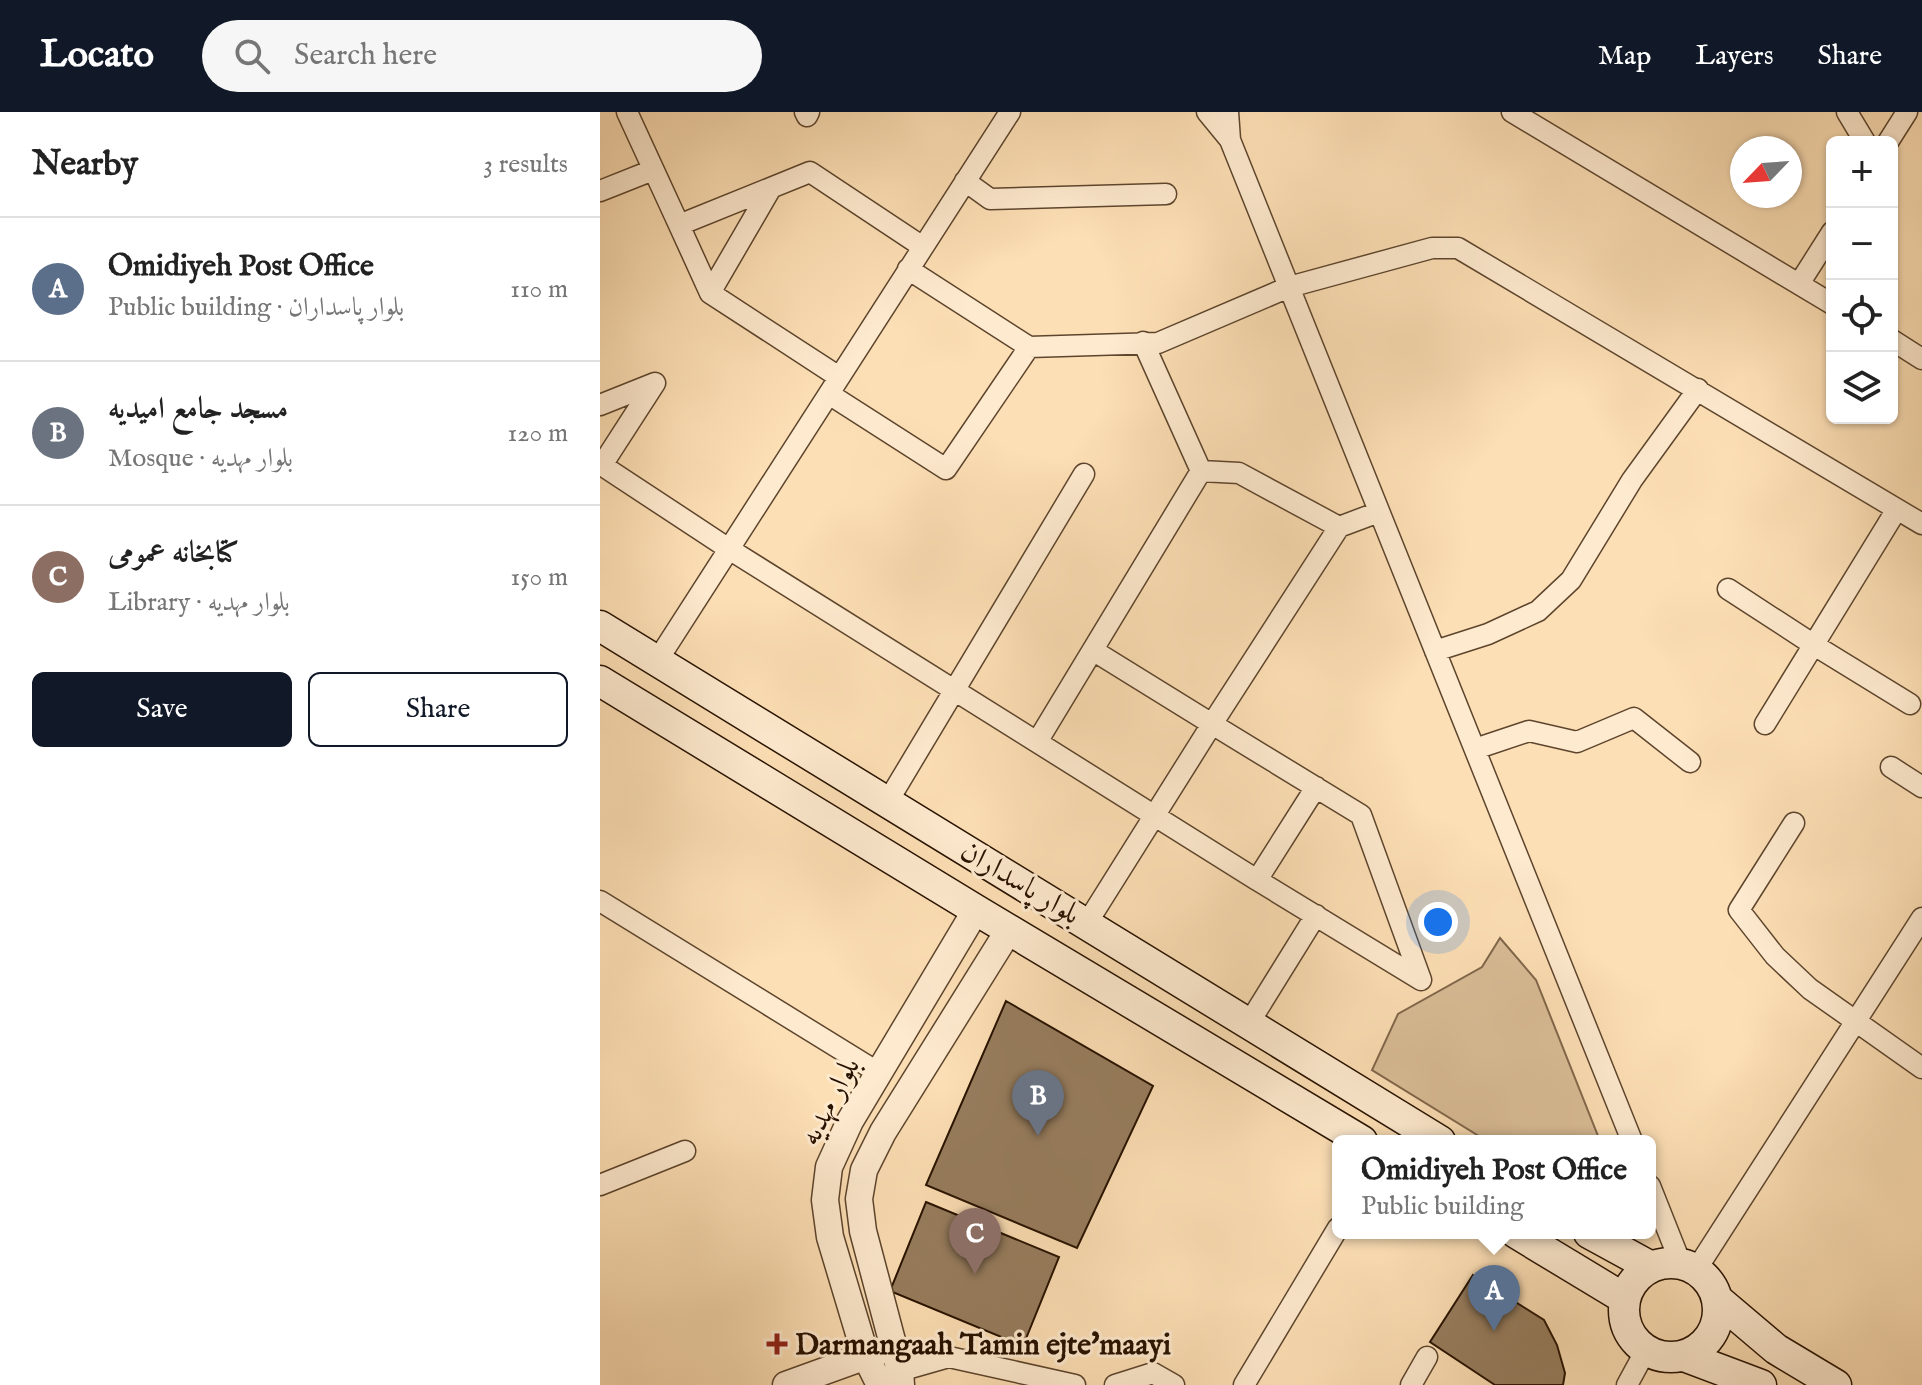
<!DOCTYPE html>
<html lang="en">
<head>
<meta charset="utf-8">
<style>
  body { margin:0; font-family:"IM FELL English",Amiri,serif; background:#f6f6f6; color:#222 }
  .controls { position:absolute; right:24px; top:24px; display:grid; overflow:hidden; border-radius:12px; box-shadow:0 2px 6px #0004 }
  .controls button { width:72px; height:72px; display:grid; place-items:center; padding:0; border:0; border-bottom:2px solid #e0e0e0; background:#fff; color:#222; font:40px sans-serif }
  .compass { position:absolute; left:1130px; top:24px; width:72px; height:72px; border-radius:50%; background:#fff; box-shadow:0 2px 6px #0004; rotate:245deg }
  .you { position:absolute; left:838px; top:810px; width:28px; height:28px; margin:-20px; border:6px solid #fff; border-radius:50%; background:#1a73e8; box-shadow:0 0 0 12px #1a73e833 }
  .badge { display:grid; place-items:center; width:52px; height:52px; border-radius:50%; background:#111827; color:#fff; font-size:26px; font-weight:700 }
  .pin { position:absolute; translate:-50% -66px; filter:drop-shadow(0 2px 4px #0008) }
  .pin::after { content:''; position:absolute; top:42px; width:28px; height:24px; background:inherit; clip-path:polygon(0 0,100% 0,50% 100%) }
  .popup { position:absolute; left:732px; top:1023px; width:324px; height:104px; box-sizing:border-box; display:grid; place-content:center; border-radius:12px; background:#fff; filter:drop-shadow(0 2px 6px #0005); font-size:26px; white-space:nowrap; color:#767676 }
  .popup b { font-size:30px; color:#222 }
  .popup::after { content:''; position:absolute; left:50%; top:100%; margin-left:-16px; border:16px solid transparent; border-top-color:#fff }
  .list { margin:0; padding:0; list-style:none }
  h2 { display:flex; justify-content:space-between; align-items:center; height:104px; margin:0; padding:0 32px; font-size:34px }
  h2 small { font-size:26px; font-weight:400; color:#767676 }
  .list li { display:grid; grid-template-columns:52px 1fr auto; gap:24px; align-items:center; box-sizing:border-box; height:144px; padding:0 32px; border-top:2px solid #e0e0e0 }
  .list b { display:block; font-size:30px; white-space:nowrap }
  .list p { margin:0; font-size:26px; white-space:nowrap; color:#767676 }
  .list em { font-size:26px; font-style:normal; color:#767676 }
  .actions { display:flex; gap:16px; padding:24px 32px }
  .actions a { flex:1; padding:18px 0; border:2px solid #111827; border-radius:12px; text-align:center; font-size:28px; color:#111827 }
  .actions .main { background:#111827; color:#fff }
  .icon { flex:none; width:44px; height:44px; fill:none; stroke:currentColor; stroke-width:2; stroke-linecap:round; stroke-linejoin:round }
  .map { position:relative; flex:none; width:1322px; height:1273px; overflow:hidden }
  header { display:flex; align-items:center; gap:48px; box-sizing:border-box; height:112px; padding:0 40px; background:#111827; color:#fff }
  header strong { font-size:38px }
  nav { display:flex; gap:44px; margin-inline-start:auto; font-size:28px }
  .search { width:560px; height:72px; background:#f6f6f6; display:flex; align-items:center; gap:20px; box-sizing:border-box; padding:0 28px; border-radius:44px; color:#767676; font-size:30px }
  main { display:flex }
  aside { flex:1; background:#fff }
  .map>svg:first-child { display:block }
</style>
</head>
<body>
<header>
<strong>Locato</strong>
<div class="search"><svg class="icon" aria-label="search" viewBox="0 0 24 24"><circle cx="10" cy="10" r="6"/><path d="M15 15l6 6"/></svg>Search here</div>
<nav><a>Map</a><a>Layers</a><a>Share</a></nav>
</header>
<main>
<aside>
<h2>Nearby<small>3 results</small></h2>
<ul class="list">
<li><span class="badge" style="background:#5c6f8a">A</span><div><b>Omidiyeh Post Office</b><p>Public building · بلوار پاسداران</p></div><em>110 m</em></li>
<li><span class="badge" style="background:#6b7280">B</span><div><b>مسجد جامع امیدیه</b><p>Mosque · بلوار مهدیه</p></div><em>120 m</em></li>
<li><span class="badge" style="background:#8d6e63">C</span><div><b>کتابخانه عمومی</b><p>Library · بلوار مهدیه</p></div><em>150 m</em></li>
</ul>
<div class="actions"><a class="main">Save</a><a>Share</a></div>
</aside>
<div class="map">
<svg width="1322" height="1273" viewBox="0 0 1322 1273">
  <rect width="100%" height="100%" fill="#fddfb5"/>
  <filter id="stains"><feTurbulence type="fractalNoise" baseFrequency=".0025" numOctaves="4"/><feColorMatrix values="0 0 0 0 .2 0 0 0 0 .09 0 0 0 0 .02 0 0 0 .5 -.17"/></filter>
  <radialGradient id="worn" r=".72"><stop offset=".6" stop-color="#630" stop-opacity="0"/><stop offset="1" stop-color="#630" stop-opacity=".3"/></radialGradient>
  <path fill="#d9bc96" stroke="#80674b" stroke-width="2" d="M 900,826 L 936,868 L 1000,1029 L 887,1029 L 772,958 L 798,902 L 882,855 Z"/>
  <path fill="#977d5e" stroke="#281200" stroke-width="2" d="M 406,889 L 553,974 L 477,1136 L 326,1073 Z
    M 326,1090 L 459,1145 L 423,1234 L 290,1179 Z
    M 873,1163 L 944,1208 L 957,1233 L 965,1261 L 963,1273 L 895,1273 L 830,1230 Z"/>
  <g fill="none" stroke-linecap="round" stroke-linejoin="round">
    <defs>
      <path id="minor" d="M 27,0 L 79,113
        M 205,0 L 207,4 L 209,0
        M 607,0 L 630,28 L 628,0
        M 912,0 L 1232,192
        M 1247,0 L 1265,30
        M 630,28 L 1032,1029
        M 1288,30 L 1307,0
        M 365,69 L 390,87 L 566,82
        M 0,79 L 53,58
        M 308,157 L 429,235 L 558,231 L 689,175 L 832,136 L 858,136 L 1322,412
        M 1199,172 L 1232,120
        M 110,181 L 171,76
        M 1292,228 L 1322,247
        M 543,230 L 601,359 L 639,361 L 739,415 L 779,400
        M 239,265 L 110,181 L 79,113 L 210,60 L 323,135
        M 229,282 L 346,357 L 429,235
        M 0,293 L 55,271 L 2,353
        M 0,352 L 129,437 L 657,768
        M 1128,477 L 1214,533 L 1310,592
        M 494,539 L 612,612 L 739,415
        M 835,539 L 888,522 L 938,499 L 971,468 L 1032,368 L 1098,277
        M 57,549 L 410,0
        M 1165,612 L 1297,397
        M 437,630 L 601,359
        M 875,637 L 929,619 L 977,630 L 1034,606 L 1090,650
        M 1291,655 L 1322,675
        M 288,689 L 484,362
        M 1194,711 L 1139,798 L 1175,844 L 1210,877 L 1322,956
        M 0,789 L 279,961
        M 487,811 L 612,612 L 761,703 L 821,868 L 657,768 L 716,675
        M 649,911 L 716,803
        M 0,1073 L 85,1039
        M 1050,1074 L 1081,1152
        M 1096,1158 L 1322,806
        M 300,1259 L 349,1245 L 475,1273
        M 515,1273 L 553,1261 L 574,1273
        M 644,1273 L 738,1116
        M 811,1273 L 827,1245
        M 1027,1273 L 1046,1238"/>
      <path id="tertiary" d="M 186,1273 L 280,1239
        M 280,1273 L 266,1245 L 230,1125 L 225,1088 L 229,1055 L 250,1009 L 376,798
        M 301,1273 L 300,1259 L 263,1119 L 259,1087 L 264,1058 L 283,1020 L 409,818"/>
      <path id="secondary" d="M 0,514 L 840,1029
        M 0,569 L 376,798 L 762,1029
        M 916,1121 L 1025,1187
        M 989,1121 L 1051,1155
        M1024 1198a47 47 0 1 1 94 0a47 47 0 1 1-94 0Z
        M 1117,1187 L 1176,1237 L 1236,1273
        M 1084,1244 L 1161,1273"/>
    </defs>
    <use href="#minor" stroke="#5d452d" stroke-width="23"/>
    <use href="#tertiary" stroke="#5d452d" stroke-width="29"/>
    <use href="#secondary" stroke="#281200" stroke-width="33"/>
    <use href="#minor" stroke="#feeacf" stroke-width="20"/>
    <use href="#tertiary" stroke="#feeacf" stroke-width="26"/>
    <use href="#secondary" stroke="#feeacf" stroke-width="30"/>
  </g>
  <path fill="#8f2418" stroke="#feeacf" stroke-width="3" d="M173 1220h8v8h8v8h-8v8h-8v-8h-8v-8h8z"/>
  <g text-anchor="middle" stroke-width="6" stroke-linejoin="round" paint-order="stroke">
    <g font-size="30" fill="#281200" stroke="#feeacf">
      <text transform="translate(421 770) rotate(31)" y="10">بلوار پاسداران</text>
      <text transform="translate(229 989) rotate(-62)" y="10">بلوار مهدیه</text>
    </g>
    <g font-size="30" font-weight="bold" fill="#281200" stroke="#feeacf" text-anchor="start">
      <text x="195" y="1242">Darmangaah Tamin ejte'maayi</text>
    </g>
  </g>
  <rect width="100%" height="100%" filter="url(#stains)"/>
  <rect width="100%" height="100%" fill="url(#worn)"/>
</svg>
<div class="controls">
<button>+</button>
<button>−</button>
<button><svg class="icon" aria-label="locate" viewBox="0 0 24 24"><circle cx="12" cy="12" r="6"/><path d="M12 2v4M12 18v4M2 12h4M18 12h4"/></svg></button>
<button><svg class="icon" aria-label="layers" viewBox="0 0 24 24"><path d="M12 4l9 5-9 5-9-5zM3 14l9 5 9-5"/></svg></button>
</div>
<svg class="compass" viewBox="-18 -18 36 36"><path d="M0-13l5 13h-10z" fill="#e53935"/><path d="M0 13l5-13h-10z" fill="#767676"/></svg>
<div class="you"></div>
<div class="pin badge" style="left:894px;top:1219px;background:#5c6f8a">A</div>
<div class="popup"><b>Omidiyeh Post Office</b>Public building</div>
<div class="pin badge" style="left:438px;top:1024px;background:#6b7280">B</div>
<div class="pin badge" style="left:375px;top:1162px;background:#8d6e63">C</div>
</div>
</main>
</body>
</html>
